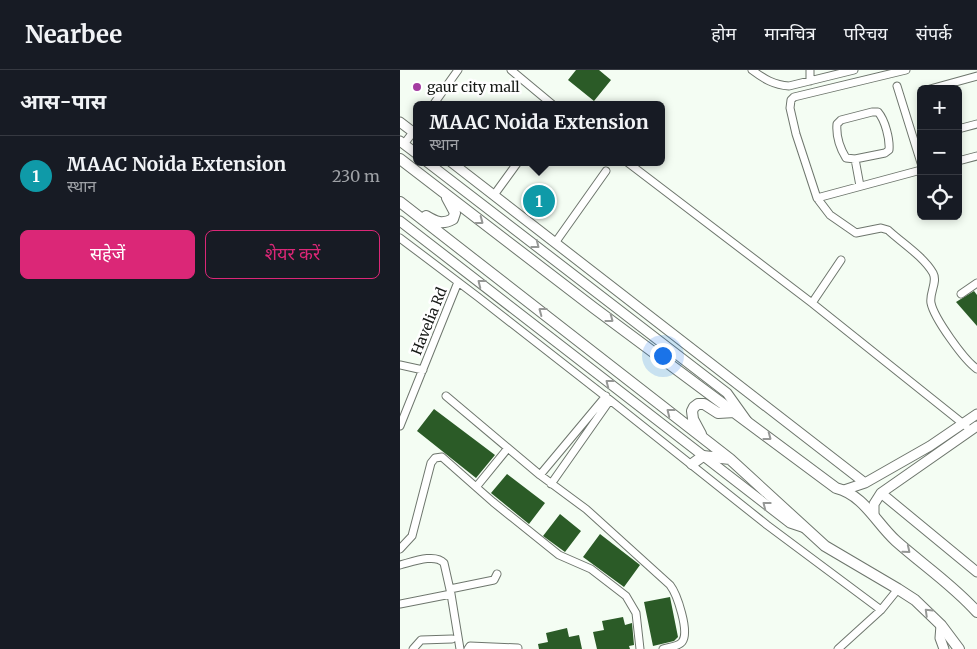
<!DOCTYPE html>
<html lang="hi">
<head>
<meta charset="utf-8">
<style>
  body { margin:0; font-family:Merriweather,"Noto Sans Devanagari",serif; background:#242831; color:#f1f3f6 }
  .controls { position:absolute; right:15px; top:15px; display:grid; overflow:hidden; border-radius:8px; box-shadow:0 2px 8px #0003 }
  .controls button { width:45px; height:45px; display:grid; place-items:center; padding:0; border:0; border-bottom:1px solid #363941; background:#171b24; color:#f1f3f6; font:25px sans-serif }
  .you { position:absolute; left:262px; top:285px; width:18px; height:18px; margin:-12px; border:4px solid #fff; border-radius:50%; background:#1a73e8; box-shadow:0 0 0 8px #1a73e833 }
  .badge { display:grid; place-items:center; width:32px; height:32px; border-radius:50%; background:#db2777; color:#fff; font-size:16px; font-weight:700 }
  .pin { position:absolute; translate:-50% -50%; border:2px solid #fff; box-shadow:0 1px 5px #0006 }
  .popup { position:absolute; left:13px; top:31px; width:252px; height:65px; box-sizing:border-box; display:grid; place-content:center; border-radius:8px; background:#171b24; filter:drop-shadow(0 1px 4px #0005); font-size:16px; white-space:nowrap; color:#9ea1a6 }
  .popup b { font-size:19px; color:#f1f3f6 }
  .popup::after { content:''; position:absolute; left:50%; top:100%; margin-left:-10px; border:10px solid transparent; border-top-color:#171b24 }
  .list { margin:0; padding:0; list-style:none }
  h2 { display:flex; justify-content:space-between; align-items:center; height:65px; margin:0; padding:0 20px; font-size:21px }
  h2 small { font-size:16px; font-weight:400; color:#9ea1a6 }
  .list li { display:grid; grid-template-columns:32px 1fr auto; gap:15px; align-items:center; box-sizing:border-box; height:80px; padding:0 20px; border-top:1px solid #363941 }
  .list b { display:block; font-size:19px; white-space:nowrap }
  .list p { margin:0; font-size:16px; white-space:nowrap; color:#9ea1a6 }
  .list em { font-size:16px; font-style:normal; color:#9ea1a6 }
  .actions { display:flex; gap:10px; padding:15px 20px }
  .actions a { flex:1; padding:11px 0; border:1px solid #db2777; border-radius:8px; text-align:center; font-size:18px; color:#db2777 }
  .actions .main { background:#db2777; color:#fff }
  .icon { flex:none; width:28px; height:28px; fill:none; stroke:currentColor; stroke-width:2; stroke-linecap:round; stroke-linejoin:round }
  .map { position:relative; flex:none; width:577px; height:579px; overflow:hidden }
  header { display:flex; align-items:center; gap:30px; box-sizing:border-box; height:70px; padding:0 25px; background:#171b24; border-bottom:1px solid #363941 }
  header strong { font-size:24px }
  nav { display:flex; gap:28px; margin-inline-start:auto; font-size:18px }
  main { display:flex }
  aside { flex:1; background:#171b24 }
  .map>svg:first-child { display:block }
</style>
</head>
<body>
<header>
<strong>Nearbee</strong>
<nav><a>होम</a><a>मानचित्र</a><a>परिचय</a><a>संपर्क</a></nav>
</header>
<main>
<aside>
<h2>आस-पास<small></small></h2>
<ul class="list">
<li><span class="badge" style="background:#0f9aa8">1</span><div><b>MAAC Noida Extension</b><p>स्थान</p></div><em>230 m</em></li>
</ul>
<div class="actions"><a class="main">सहेजें</a><a>शेयर करें</a></div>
</aside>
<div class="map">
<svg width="577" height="579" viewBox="0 0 577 579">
  <rect width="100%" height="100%" fill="#f4fdf3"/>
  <path fill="#2b5b27" d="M 176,0 L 199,0 L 211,10 L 194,31 L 168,10 Z
    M 574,221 L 577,225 L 577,256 L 556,232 Z
    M 34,339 L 95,385 L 76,408 L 17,361 Z
    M 107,404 L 145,433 L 129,454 L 91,423 Z
    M 160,444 L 181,461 L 165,482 L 143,466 Z
    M 200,464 L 240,495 L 224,517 L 183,487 Z
    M 270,527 L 278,567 L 274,571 L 253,576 L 244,532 Z
    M 223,547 L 225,555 L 232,553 L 234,575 L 229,576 L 230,579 L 197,579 L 193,562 L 204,560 L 202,551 Z
    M 167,558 L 169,567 L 179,565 L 182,579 L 139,579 L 138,574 L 148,572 L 146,563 Z"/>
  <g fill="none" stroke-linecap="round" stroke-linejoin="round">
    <defs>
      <path id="minor" d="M 111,0 L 153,35
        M 352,0 C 364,9 374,15 389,16 L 454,0
        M 506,0 L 394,27 L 391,30 L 390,38 L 396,64 L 417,128 L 430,145 L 456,163 L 481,158 L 488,160 C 502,173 523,186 533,203 C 538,212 529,223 531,233 C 534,248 564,290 577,299
        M 410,11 L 410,0
        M 497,16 L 521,93
        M 530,19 L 577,6
        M 33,35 L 58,0
        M 472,42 L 478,42 C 485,50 490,69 489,80 L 485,83 L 455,89 L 446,88 C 440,78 436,65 437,54 L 441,50 Z
        M 558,59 L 577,54
        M 4,74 L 17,57
        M 455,89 L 460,116
        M 558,91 L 577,86
        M 227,92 L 412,233 L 566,356
        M 94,125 L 118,92
        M 417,128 L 521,100
        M 0,168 L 78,227 L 210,330 L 367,455 L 481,540
        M 155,173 L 206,101
        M 561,224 L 577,213
        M 412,233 L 441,190
        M 0,295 L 23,300
        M 46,326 L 140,405 L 186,439 L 270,515 C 277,524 290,562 282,572 C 278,577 268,577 263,579
        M 0,356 L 58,212
        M 140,405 L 206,326
        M 151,414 L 210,330
        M 77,416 L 108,378
        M 0,479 L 12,466 L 31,393 L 35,388 L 42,387 L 93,432 L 159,485 L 191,499 L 226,526 L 236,543 L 240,579
        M 0,495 C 12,492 35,483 44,493 L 51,524 L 60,579
        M 50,519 L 94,510 L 97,504
        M 0,534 L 51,524
        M 13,579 L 21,570 L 52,569
        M 68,579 L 70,576 L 118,578
        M 438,579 L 481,540 L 498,519"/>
      <path id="tertiary" d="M 0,52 L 17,65
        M 0,71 L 17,84
        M 27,92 L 327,323 L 347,351
        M 51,92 L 465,413
        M 0,151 L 390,453 L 405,458
        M 444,420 L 465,413 L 530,376 L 577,344
        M 481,423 L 577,502
        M 474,445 L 474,434 L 481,423 L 577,356
        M 541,555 L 540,568 L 544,579"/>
      <path id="secondary" d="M 0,89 L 194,238 L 436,418 C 464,425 476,453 496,471 C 523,495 553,515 577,542
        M 0,132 L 330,389 L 425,476 L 498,519 L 515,530 L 541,555 L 559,579
        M 26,146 C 36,152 42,155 53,149 L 55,143 L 47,128
        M 301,364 L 293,349 L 292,341 L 294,337 L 298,334 L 304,334 L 318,343 L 335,342
        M 292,394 L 303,386 L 330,389"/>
    </defs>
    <use href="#minor" stroke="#6e766d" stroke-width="9"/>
    <use href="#tertiary" stroke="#6e766d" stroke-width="11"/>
    <use href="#secondary" stroke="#6e766d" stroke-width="12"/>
    <use href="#minor" stroke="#fff" stroke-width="7"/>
    <use href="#tertiary" stroke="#fff" stroke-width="9"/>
    <use href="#secondary" stroke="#fff" stroke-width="10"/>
  </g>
  <defs><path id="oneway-chevron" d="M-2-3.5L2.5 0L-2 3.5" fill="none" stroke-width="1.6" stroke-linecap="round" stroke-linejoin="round" transform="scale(1.25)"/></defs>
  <g stroke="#969896">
    <use href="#oneway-chevron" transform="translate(80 151) rotate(37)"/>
    <use href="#oneway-chevron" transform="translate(136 175) rotate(38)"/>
    <use href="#oneway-chevron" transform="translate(81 213) rotate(-142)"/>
    <use href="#oneway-chevron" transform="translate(142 241) rotate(-143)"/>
    <use href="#oneway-chevron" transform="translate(210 249) rotate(37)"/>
    <use href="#oneway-chevron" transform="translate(209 313) rotate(-142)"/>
    <use href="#oneway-chevron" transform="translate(270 342) rotate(-142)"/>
    <use href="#oneway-chevron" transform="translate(368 367) rotate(37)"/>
    <use href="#oneway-chevron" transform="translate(366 435) rotate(-142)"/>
    <use href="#oneway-chevron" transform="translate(507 480) rotate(39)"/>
    <use href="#oneway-chevron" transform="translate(528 542) rotate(-136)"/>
  </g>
  <circle fill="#a43da1" stroke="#fff" stroke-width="2" cx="17" cy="17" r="5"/>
  <g text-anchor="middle" stroke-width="5" stroke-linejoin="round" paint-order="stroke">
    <g font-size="14" fill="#161916" stroke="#fff" text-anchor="start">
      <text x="27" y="22">gaur city mall</text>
    </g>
    <g font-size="14" fill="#161916" stroke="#fff">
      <text transform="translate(29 251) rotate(-68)" y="5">Havelia Rd</text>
    </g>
  </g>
</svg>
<div class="controls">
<button>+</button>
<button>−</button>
<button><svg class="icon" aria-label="locate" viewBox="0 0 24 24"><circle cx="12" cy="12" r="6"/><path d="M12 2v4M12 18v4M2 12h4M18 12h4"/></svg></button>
</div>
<div class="you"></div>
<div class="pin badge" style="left:139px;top:131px;background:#0f9aa8">1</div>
<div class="popup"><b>MAAC Noida Extension</b>स्थान</div>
</div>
</main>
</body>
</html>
